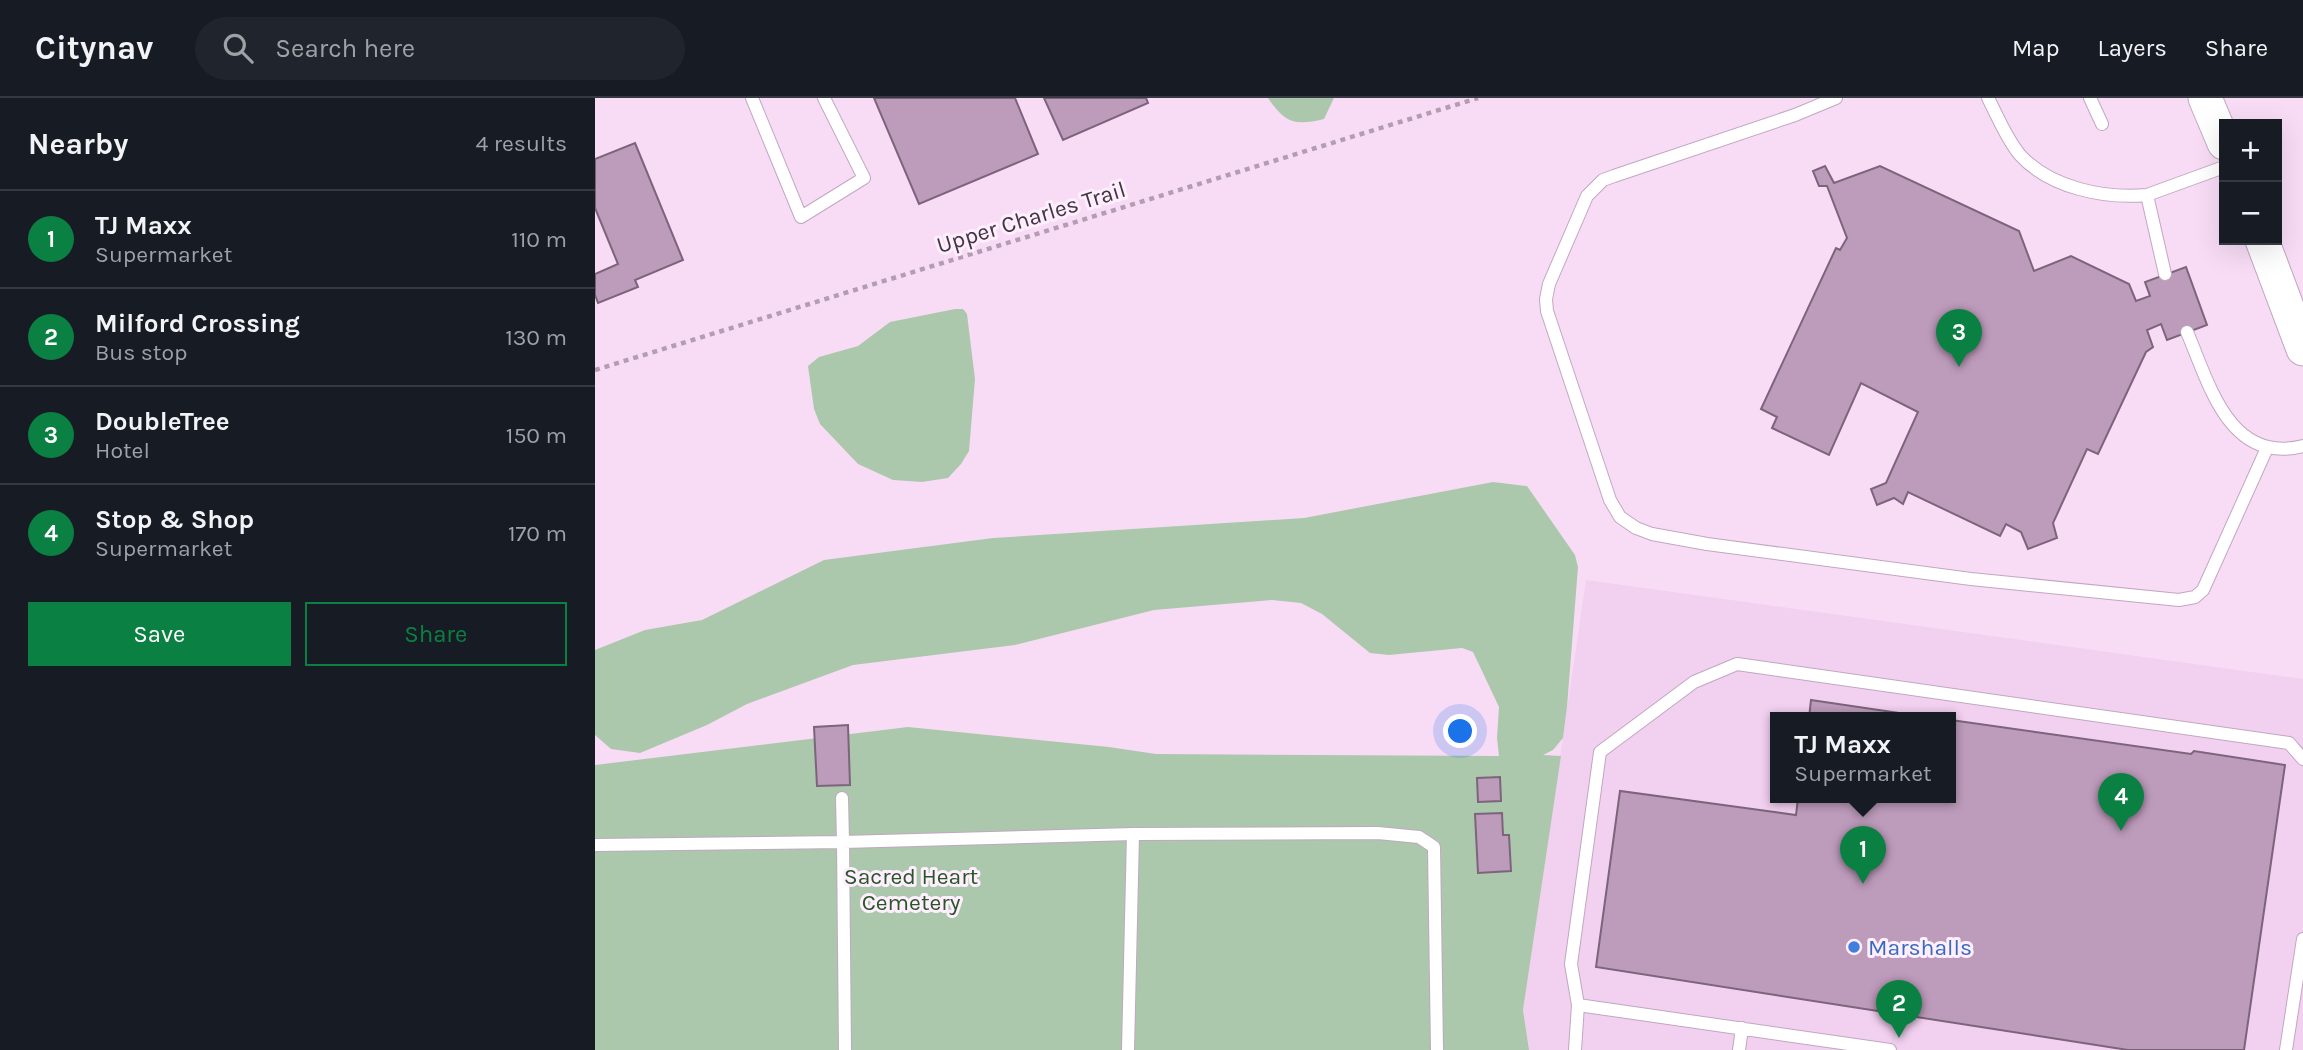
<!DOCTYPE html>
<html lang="en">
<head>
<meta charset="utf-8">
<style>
  body { margin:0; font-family:Karla,sans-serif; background:#20242c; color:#f1f3f6 }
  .controls { position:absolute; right:21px; top:21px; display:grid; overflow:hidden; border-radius:0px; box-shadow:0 7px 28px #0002 }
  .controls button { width:63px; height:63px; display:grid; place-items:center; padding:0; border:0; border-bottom:2px solid #363941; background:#171b24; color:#f1f3f6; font:35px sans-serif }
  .you { position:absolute; left:866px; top:634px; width:24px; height:24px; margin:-18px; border:5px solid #fff; border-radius:50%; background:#1a73e8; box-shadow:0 0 0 10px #1a73e833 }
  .badge { display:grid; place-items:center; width:46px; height:46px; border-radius:50%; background:#0b8043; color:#fff; font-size:23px; font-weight:700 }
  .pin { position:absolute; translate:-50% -58px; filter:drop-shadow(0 2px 4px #0008) }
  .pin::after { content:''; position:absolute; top:37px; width:24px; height:21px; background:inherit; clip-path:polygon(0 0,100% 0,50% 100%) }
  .popup { position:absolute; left:1175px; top:614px; width:186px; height:91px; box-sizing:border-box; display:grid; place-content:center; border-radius:0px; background:#171b24; filter:drop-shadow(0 2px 5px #0005); font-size:23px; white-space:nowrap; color:#9ea1a6 }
  .popup b { font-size:26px; color:#f1f3f6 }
  .popup::after { content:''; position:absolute; left:50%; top:100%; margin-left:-14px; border:14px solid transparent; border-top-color:#171b24 }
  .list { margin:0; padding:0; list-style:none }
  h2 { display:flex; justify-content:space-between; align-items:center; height:91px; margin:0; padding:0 28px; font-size:30px }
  h2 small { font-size:23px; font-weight:400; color:#9ea1a6 }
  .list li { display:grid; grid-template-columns:46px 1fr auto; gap:21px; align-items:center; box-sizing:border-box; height:98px; padding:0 28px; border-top:2px solid #363941 }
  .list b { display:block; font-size:26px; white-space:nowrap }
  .list p { margin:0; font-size:23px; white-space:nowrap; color:#9ea1a6 }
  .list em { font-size:23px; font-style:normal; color:#9ea1a6 }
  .actions { display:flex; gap:14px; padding:21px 28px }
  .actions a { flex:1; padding:16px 0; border:2px solid #0b8043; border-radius:0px; text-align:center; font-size:24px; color:#0b8043 }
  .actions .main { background:#0b8043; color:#fff }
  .icon { flex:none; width:38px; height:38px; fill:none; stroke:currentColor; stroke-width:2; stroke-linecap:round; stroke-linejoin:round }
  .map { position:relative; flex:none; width:1708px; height:952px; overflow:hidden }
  header { display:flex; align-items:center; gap:42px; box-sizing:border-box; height:98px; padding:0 35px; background:#171b24; border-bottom:2px solid #363941 }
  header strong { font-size:33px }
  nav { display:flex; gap:38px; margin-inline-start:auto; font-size:24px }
  .search { width:490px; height:63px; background:#20242c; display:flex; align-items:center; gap:18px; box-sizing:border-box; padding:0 24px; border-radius:38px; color:#9ea1a6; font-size:26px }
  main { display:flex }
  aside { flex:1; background:#171b24 }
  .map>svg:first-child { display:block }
</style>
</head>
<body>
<header>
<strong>Citynav</strong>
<div class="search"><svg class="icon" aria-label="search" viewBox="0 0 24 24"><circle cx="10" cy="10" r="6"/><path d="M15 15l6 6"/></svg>Search here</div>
<nav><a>Map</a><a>Layers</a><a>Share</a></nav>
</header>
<main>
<aside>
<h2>Nearby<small>4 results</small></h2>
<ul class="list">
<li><span class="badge">1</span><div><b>TJ Maxx</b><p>Supermarket</p></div><em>110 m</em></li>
<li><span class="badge">2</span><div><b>Milford Crossing</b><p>Bus stop</p></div><em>130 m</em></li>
<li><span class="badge">3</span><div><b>DoubleTree</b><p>Hotel</p></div><em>150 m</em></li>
<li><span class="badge">4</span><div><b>Stop &amp; Shop</b><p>Supermarket</p></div><em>170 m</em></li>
</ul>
<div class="actions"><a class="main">Save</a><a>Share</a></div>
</aside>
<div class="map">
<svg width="1708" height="952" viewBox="0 0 1708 952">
  <rect width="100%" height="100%" fill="#f8dcf6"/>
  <path fill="#f2d0f0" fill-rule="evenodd" d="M 991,482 L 1708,581 L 1708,952 L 934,952 L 928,912 ZM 1180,620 L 1356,620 L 1356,700 L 1180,700 Z"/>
  <path fill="#acc8ac" d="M 673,0 L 739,0 L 729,21 C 700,28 690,25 673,0 Z
    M 360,211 L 368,211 L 372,216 L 380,281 L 374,353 L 366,366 L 353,380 L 327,384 L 298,382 L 263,366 L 225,326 L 219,311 L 213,268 L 224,259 L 263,248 L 295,224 Z
    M 898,384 L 932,388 L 980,457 L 983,469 L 972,609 L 968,640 L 958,652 L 948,657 L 966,658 L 928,912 L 934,952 L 0,952 L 0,667 L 313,629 L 514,649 L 561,656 L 904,658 L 902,640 L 904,609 L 878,554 L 867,550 L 794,557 L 775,555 L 727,516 L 706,505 L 677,502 L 559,512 L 420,547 L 258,567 L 152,606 L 112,627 L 45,655 L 16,651 L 0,637 L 0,552 L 50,532 L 107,522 L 229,462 L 398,440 L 709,420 Z"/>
  <path fill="#bd9bbb" stroke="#7c647b" stroke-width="2" d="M 279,0 L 420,0 L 443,56 L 324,106 Z
    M 449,0 L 551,0 L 553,5 L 468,42 Z
    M 40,45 L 88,162 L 40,182 L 43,189 L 3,205 L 0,197 L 0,176 L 23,166 L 0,110 L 0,61 Z
    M 1230,68 L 1239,85 L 1285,68 L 1424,133 L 1439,173 L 1476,158 L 1534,186 L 1541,203 L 1555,198 L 1550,184 L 1591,169 L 1612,227 L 1572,242 L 1566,226 L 1552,232 L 1558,249 L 1551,254 L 1503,356 L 1492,351 L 1458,425 L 1462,440 L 1433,451 L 1426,434 L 1411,426 L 1405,438 L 1313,394 L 1308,406 L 1299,400 L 1282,407 L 1276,391 L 1291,385 L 1323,314 L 1266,285 L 1234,357 L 1177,330 L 1182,319 L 1166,311 L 1241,150 L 1245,152 L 1252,140 L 1232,88 L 1224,88 L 1218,73 Z
    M 1216,602 L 1338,620 L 1214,620 Z
    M 1356,622 L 1596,656 L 1599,653 L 1690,667 L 1649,952 L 1533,952 L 1001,869 L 1025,693 L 1201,717 L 1203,700 L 1356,700 Z
    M 253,627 L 255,687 L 222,688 L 219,629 Z
    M 905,679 L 906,703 L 883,704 L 882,680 Z
    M 907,715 L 908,737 L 914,737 L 916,773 L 883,775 L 880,716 Z"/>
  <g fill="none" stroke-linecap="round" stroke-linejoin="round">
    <defs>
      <path id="lane" d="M 157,0 L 206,119 L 269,80 L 229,0
        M 1241,0 L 1200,17 L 1019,78 L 1008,82 L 992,98 L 954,186 L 951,201 L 952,213 L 1015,402 L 1025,419 L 1041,430 L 1057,436 L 1112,446 L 1376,481 L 1584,502 L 1600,499 L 1608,492 L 1672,350
        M 1393,0 C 1403,19 1411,40 1425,57 C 1455,90 1510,101 1552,97
        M 1495,0 L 1507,26
        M 1570,176 L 1552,97 L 1629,69
        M 1592,234 C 1614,285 1634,367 1708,348
        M 247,700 L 248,744 L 538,736 L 783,735 L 824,739 L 839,749 L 842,952
        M 0,747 L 248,744 L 250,952
        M 983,907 L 1295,952
        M 533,952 L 538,736
        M 980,952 L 983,907 L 976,866 L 1005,654 L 1099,584 L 1142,566 L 1694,645 L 1708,661
        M 1144,952 L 1147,930
        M 1691,952 L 1708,841"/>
      <path id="secondary" d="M 1610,0 L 1629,45
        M 1667,142 L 1708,251"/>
    </defs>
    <use href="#lane" stroke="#c1a7c0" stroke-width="14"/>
    <use href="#secondary" stroke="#c1a7c0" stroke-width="35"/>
    <path stroke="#b39db1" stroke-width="4.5" stroke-dasharray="5 5" stroke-linecap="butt" d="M 0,272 L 883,0"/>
    <use href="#lane" stroke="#fff" stroke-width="12"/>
    <use href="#secondary" stroke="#fff" stroke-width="33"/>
  </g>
  <circle fill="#3f7fe0" stroke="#ffeefd" stroke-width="2.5" cx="1259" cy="849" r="7"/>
  <g text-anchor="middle" stroke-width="6" stroke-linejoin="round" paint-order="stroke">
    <g font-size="23" fill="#403540" stroke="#ffeefd">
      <text transform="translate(436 119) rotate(-17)" y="8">Upper Charles Trail</text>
    </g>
    <g font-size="23" fill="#275629" stroke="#ffeefd">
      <text x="316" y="786">Sacred Heart<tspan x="316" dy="26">Cemetery</tspan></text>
    </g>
    <g font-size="23" fill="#366cbe" stroke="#ffeefd" text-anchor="start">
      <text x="1273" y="857">Marshalls</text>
    </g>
  </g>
</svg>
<div class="controls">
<button>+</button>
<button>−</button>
</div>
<div class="you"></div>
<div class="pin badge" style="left:1268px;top:786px">1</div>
<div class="popup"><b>TJ Maxx</b>Supermarket</div>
<div class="pin badge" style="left:1304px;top:940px">2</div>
<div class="pin badge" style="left:1364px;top:269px">3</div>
<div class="pin badge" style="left:1526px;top:733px">4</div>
</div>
</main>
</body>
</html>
